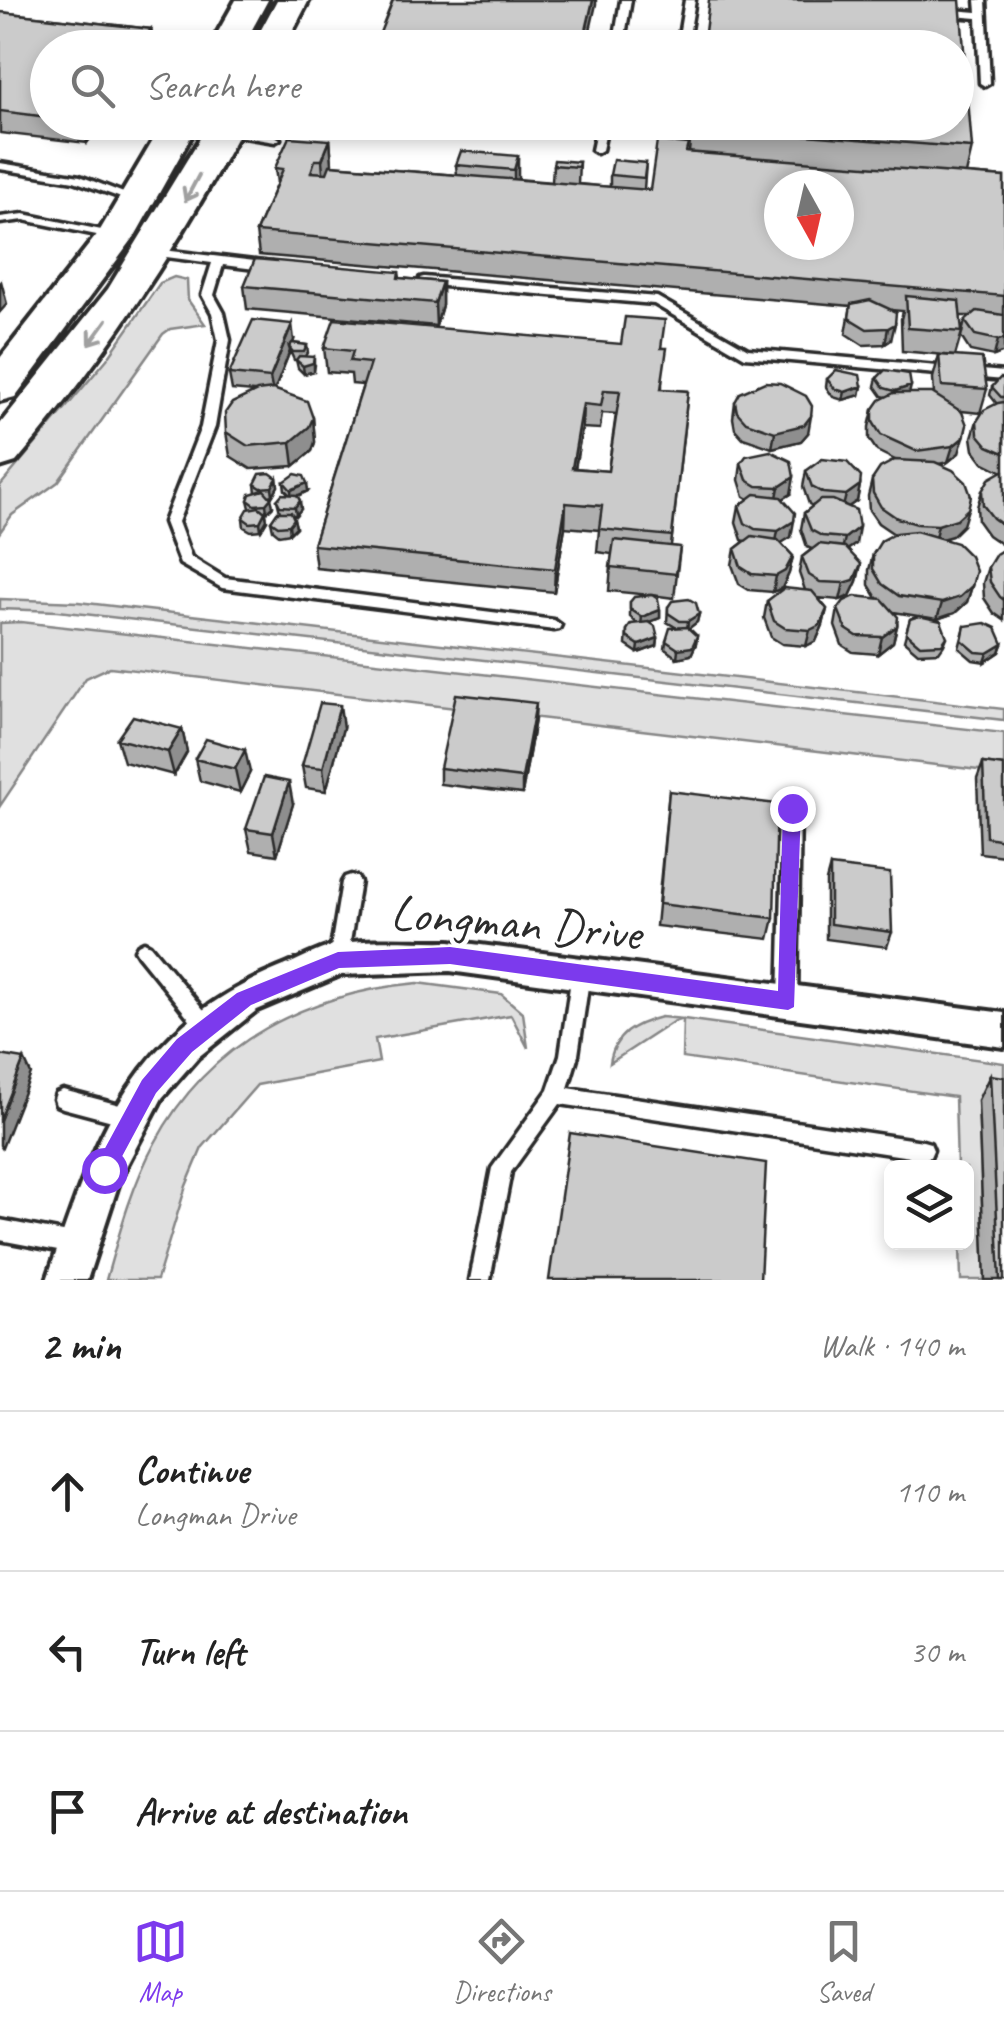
<!DOCTYPE html>
<html lang="en">
<head>
<meta charset="utf-8">
<style>
  body { margin:0; font-family:Caveat,sans-serif; background:#f6f6f6; color:#222 }
  .controls { position:absolute; right:30px; bottom:30px; display:grid; overflow:hidden; border-radius:15px; box-shadow:0 5px 15px #0003 }
  .controls button { width:90px; height:90px; display:grid; place-items:center; padding:0; border:0; border-bottom:2px solid #e0e0e0; background:#fff; color:#222; font:50px sans-serif }
  .compass { position:absolute; left:764px; top:170px; width:90px; height:90px; border-radius:50%; background:#fff; box-shadow:0 5px 15px #0003; rotate:172deg }
  .stop { position:absolute; width:30px; height:30px; margin:-22px; border:8px solid #7c3aed; border-radius:50%; background:#fff }
  .stop.end { background:#7c3aed; border-color:#fff; box-shadow:0 2px 10px #0008 }
  .list { margin:0; padding:0; list-style:none }
  h2 { display:flex; justify-content:space-between; align-items:center; height:130px; margin:0; padding:0 40px; font-size:42px }
  h2 small { font-size:32px; font-weight:400; color:#767676 }
  .list li { display:grid; grid-template-columns:65px 1fr auto; gap:30px; align-items:center; box-sizing:border-box; height:160px; padding:0 40px; border-top:2px solid #e0e0e0 }
  .list b { display:block; font-size:38px; white-space:nowrap }
  .list p { margin:0; font-size:32px; white-space:nowrap; color:#767676 }
  .list em { font-size:32px; font-style:normal; color:#767676 }
  .icon { flex:none; width:55px; height:55px; fill:none; stroke:currentColor; stroke-width:2; stroke-linecap:round; stroke-linejoin:round }
  .map { position:relative; flex:none; width:1004px; height:1280px; overflow:hidden }
  .search { position:absolute; background:#fff; box-shadow:0 5px 15px #0003; left:30px; right:30px; top:30px; height:110px; display:flex; align-items:center; gap:25px; box-sizing:border-box; padding:0 35px; border-radius:55px; color:#767676; font-size:38px }
  .sheet { height:610px; background:#fff }
  nav { display:flex; justify-content:space-around; align-items:center; box-sizing:border-box; height:140px; border-top:2px solid #e0e0e0; background:#fff; font-size:28px; color:#767676 }
  nav a { display:grid; justify-items:center; gap:5px }
  nav .on { color:#7c3aed }
  .map>svg:first-child { display:block }
</style>
</head>
<body>
<div class="map">
<svg width="1004" height="1280" viewBox="0 0 1004 1280">
  <rect width="100%" height="100%" fill="#fff"/>
  <filter id="ink" filterUnits="userSpaceOnUse"><feTurbulence type="fractalNoise" baseFrequency=".01" numOctaves="2"/><feDisplacementMap in="SourceGraphic" scale="20" xChannelSelector="R" yChannelSelector="G"/><feConvolveMatrix kernelMatrix="1 2 1 2 8 2 1 2 1" color-interpolation-filters="sRGB"/></filter>
  <g filter="url(#ink)">
    <path fill="#e0e0e0" stroke="#868686" stroke-width="2.5" d="M 174,277 L 187,280 L 188,300 L 205,324 L 170,329 L 163,334 L 58,482 L 12,515 L 0,532 L 0,486 L 107,359 L 160,283 Z
      M 0,599 L 78,602 L 1004,709 L 1004,720 L 58,611 L 0,609 Z
      M 21,622 L 1004,733 L 1004,773 L 110,667 L 86,678 L 0,806 L 0,623 Z
      M 418,983 L 501,994 L 523,1013 L 528,1048 L 511,1015 L 375,1039 L 379,1062 L 257,1085 L 202,1148 L 186,1186 L 157,1280 L 106,1280 C 119,1234 132,1185 155,1143 C 209,1041 308,993 418,983 Z
      M 661,1017 L 684,1019 L 1004,1063 L 1004,1104 L 978,1101 L 985,1280 L 961,1280 L 960,1243 L 966,1242 L 966,1168 L 957,1167 L 955,1097 L 682,1058 L 683,1019 L 673,1022 L 610,1063 C 614,1034 634,1024 661,1017 Z"/>
    <g fill="none" stroke-linecap="round" stroke-linejoin="round">
      <defs>
        <path id="service" d="M 621,0 L 631,0 L 623,48 L 613,48 Z
          M 685,0 L 695,0 L 687,48 L 677,48 Z
          M 976,0 L 986,0 L 990,83 L 985,86 L 980,83 L 977,18 L 941,15 L 936,12 L 941,9 L 977,12 Z
          M 598,122 L 608,122 L 602,150 L 597,153 L 592,150 Z
          M 664,122 L 674,122 L 670,139 L 661,137 Z
          M 223,128 L 275,136 L 280,139 L 275,142 L 219,133 L 219,129 Z
          M 0,163 L 80,176 L 144,201 L 138,204 L 74,181 L 0,169 Z
          M 24,214 L 116,233 L 122,236 L 116,239 L 24,220 L 0,223 L 0,217 Z
          M 155,249 L 271,263 L 277,267 L 271,271 L 223,265 L 214,295 L 224,313 L 230,340 L 215,427 L 178,522 L 191,557 L 225,578 L 554,620 L 561,625 L 559,629 L 554,630 L 222,588 L 180,564 L 164,522 L 201,427 L 218,340 L 212,313 L 202,295 L 212,263 L 151,255 L 151,251 Z
          M 424,277 L 657,297 L 748,349 L 1004,372 L 1004,380 L 745,357 L 654,304 L 420,284 L 420,278 Z
          M 792,801 L 798,803 L 800,808 L 797,1001 L 794,1007 L 788,1009 L 782,1007 L 779,1001 L 784,808 L 786,803 Z
          M 351,875 L 357,877 L 360,882 L 347,960 L 344,965 L 338,968 L 332,965 L 329,960 L 342,882 L 345,877 Z
          M 144,942 L 150,945 L 213,1021 L 216,1027 L 213,1033 L 207,1035 L 201,1033 L 138,955 L 135,950 L 138,945 Z
          M 581,965 L 587,967 L 590,973 L 578,1055 L 568,1088 L 923,1141 L 930,1143 L 933,1150 L 930,1157 L 923,1159 L 560,1104 L 511,1172 L 490,1280 L 470,1280 L 492,1168 L 548,1090 L 560,1055 L 572,973 L 575,967 Z
          M 63,1090 L 131,1108 L 138,1111 L 141,1117 L 138,1123 L 131,1126 L 63,1108 L 56,1105 L 54,1099 L 56,1093 Z
          M 0,1220 L 79,1235 L 86,1238 L 89,1245 L 86,1252 L 79,1255 L 0,1240 Z"/>
        <path id="minor" d="M 450,941 L 1004,1013 L 1004,1047 L 450,971 L 340,975 L 257,1010 L 197,1058 L 162,1098 L 121,1176 L 87,1280 L 47,1280 C 96,1138 128,1030 279,968 C 297,961 316,950 335,945 C 370,937 414,942 450,941 Z"/>
        <path id="trunk" d="M 236,0 L 268,0 L 242,48 L 209,48 Z
          M 277,0 L 309,0 L 284,48 L 251,48 Z
          M 164,122 L 199,122 L 135,236 L 15,397 L 0,401 L 0,358 L 99,232 Z
          M 210,122 L 245,122 C 180,244 106,357 16,462 L 0,467 L 0,424 L 108,289 Z"/>
      </defs>
      <use href="#service" stroke="#2b2b2b" stroke-width="7"/>
      <use href="#minor" stroke="#2b2b2b" stroke-width="8"/>
      <use href="#trunk" stroke="#2b2b2b" stroke-width="8"/>
      <use href="#service" fill="#fff" fill-rule="evenodd"/>
      <use href="#minor" fill="#fff" fill-rule="evenodd"/>
      <use href="#trunk" fill="#fff" fill-rule="evenodd"/>
    </g>
    <path fill="#afafaf" stroke="#2b2b2b" stroke-width="2.5" fill-rule="evenodd" d="M 0,12 L 151,29 L 154,48 L 48,48 L 48,122 L 102,122 L 87,143 L 0,133 Z
      M 436,122 L 569,122 L 566,135 L 436,125 Z
      M 692,122 L 972,148 L 966,174 L 1004,177 L 1004,352 L 994,356 L 970,351 L 961,337 L 965,321 L 970,316 L 960,316 L 962,332 L 955,356 L 902,351 L 901,319 L 903,311 L 892,310 L 891,340 L 885,344 L 863,345 L 846,334 L 851,306 L 259,255 L 256,232 L 277,183 L 275,168 L 330,140 L 332,165 L 457,175 L 456,165 L 518,156 L 517,179 L 552,182 L 553,165 L 579,162 L 578,184 L 610,187 L 610,175 L 646,163 L 644,189 L 650,190 L 687,152 L 689,152 Z
      M 399,272 L 400,278 L 442,282 L 442,305 L 436,326 L 247,309 L 244,286 Z
      M 294,340 L 293,343 L 307,345 L 308,353 L 306,356 L 315,365 L 314,371 L 304,374 L 298,368 L 296,360 L 294,360 L 290,351 L 274,390 L 313,418 L 315,442 L 312,451 L 294,466 L 251,469 L 230,456 L 226,432 L 254,392 L 232,390 L 229,374 Z
      M 324,348 L 662,348 L 662,389 L 688,391 L 671,546 L 680,547 L 674,598 L 652,595 L 660,610 L 660,618 L 648,623 L 658,638 L 657,646 L 638,653 L 626,645 L 627,630 L 638,624 L 630,617 L 630,602 L 650,595 L 609,591 L 612,554 L 597,552 L 599,530 L 565,527 L 554,592 L 316,568 L 313,545 L 363,385 L 352,384 L 351,374 L 327,372 ZM 602,413 L 616,414 L 608,471 L 575,468 L 582,428 L 600,429 Z
      M 939,355 L 987,389 L 980,413 L 961,411 L 959,453 L 948,462 L 939,464 L 963,525 L 952,536 L 942,539 L 972,586 L 967,602 L 955,613 L 937,619 L 924,617 L 947,637 L 944,645 L 939,652 L 918,653 L 904,641 L 910,619 L 918,616 L 894,612 L 897,626 L 893,642 L 878,654 L 853,652 L 842,645 L 835,626 L 838,609 L 877,598 L 869,585 L 869,570 L 873,554 L 894,534 L 878,523 L 869,510 L 868,496 L 872,480 L 897,461 L 877,451 L 869,439 L 869,427 L 873,410 L 886,397 L 882,396 L 875,386 L 877,378 L 909,393 L 934,395 L 933,378 Z
      M 1004,378 L 1004,546 L 988,535 L 978,521 L 977,507 L 982,491 L 1003,472 L 983,462 L 974,450 L 972,437 L 977,421 L 997,404 L 990,395 L 992,387 Z
      M 827,379 L 862,386 L 860,395 L 843,400 L 833,397 L 826,387 Z
      M 735,402 L 808,433 L 801,441 L 772,448 L 743,438 L 735,429 L 733,418 Z
      M 741,463 L 791,494 L 783,499 L 791,537 L 781,543 L 793,556 L 789,573 L 782,588 L 773,592 L 749,590 L 739,584 L 732,565 L 735,549 L 745,541 L 742,540 L 736,522 L 739,506 L 749,499 L 744,496 L 739,480 Z
      M 806,471 L 860,485 L 857,501 L 848,507 L 856,544 L 847,550 L 861,564 L 857,581 L 850,596 L 840,600 L 818,598 L 827,609 L 823,625 L 816,641 L 806,646 L 782,644 L 771,637 L 764,618 L 767,601 L 805,590 L 799,573 L 802,557 L 812,549 L 807,547 L 801,529 L 804,513 L 813,506 L 809,504 L 803,487 Z
      M 277,478 L 278,486 L 273,495 L 269,496 L 273,506 L 266,513 L 267,520 L 261,530 L 251,531 L 244,527 L 243,518 L 250,508 L 248,500 L 256,492 L 255,484 Z
      M 284,482 L 308,491 L 298,496 L 301,509 L 296,515 L 293,515 L 296,527 L 290,533 L 279,535 L 273,530 L 271,521 L 280,512 L 277,500 L 289,494 L 285,490 Z
      M 1004,549 L 1004,620 L 994,613 L 984,598 L 983,583 L 988,567 Z
      M 668,607 L 699,614 L 697,622 L 689,628 L 697,636 L 696,644 L 691,655 L 677,658 L 665,649 L 666,641 L 677,628 L 667,622 Z
      M 965,626 L 1003,644 L 1000,652 L 985,662 L 973,660 L 959,648 Z
      M 535,719 L 522,794 L 440,784 L 440,768 Z
      M 343,728 L 326,791 L 306,788 L 302,766 Z
      M 182,729 L 187,752 L 174,775 L 124,762 L 117,739 Z
      M 195,759 L 250,772 L 240,792 L 200,781 Z
      M 983,763 L 1004,766 L 1004,856 L 980,853 L 977,779 Z
      M 669,791 L 774,918 L 769,939 L 656,926 Z
      M 293,804 L 277,855 L 251,851 L 246,829 Z
      M 830,866 L 892,932 L 887,947 L 826,939 L 826,881 Z
      M 990,1075 L 1004,1280 L 985,1280 L 978,1100 Z"/>
    <path fill="#8e8e8e" stroke="#2b2b2b" stroke-width="2.5" d="M 593,0 L 596,0 L 596,4 L 586,48 L 582,48 Z
      M 151,29 L 154,48 L 137,48 Z
      M 83,122 L 102,122 L 87,143 Z
      M 330,140 L 332,163 L 324,183 L 322,160 Z
      M 518,156 L 518,178 L 514,193 L 514,170 Z
      M 1,281 L 7,304 L 0,312 L 0,282 Z
      M 442,282 L 442,305 L 436,326 L 435,303 Z
      M 292,324 L 294,340 L 291,349 L 289,347 L 290,351 L 273,394 L 270,378 Z
      M 895,324 L 891,340 L 885,344 L 888,328 Z
      M 1004,338 L 1004,352 L 994,356 L 998,340 Z
      M 314,357 L 314,371 L 304,374 L 303,366 Z
      M 862,386 L 860,395 L 843,400 L 845,392 Z
      M 911,386 L 909,394 L 893,399 L 895,391 Z
      M 583,404 L 582,428 L 571,491 L 572,468 Z
      M 811,416 L 808,433 L 801,441 L 772,448 L 775,432 Z
      M 313,418 L 315,442 L 312,451 L 294,466 L 291,442 Z
      M 964,437 L 959,453 L 948,462 L 953,446 Z
      M 794,477 L 791,494 L 776,503 L 779,487 Z
      M 277,478 L 278,486 L 273,495 L 272,487 Z
      M 307,483 L 308,491 L 292,498 L 291,490 Z
      M 860,485 L 857,501 L 842,511 L 846,495 Z
      M 271,498 L 273,506 L 267,512 L 266,504 Z
      M 300,501 L 301,509 L 296,515 L 295,507 Z
      M 566,503 L 565,527 L 554,592 L 555,569 Z
      M 968,509 L 963,525 L 952,536 L 934,541 L 938,525 Z
      M 265,512 L 267,520 L 261,530 L 260,522 Z
      M 294,519 L 296,527 L 290,533 L 289,525 Z
      M 794,521 L 791,537 L 775,547 L 778,531 Z
      M 859,527 L 856,544 L 841,554 L 845,538 Z
      M 793,556 L 789,573 L 782,588 L 773,592 L 776,576 Z
      M 861,564 L 857,581 L 850,596 L 840,600 L 844,583 Z
      M 972,586 L 967,602 L 955,613 L 937,619 L 942,603 Z
      M 827,609 L 823,625 L 816,641 L 806,646 L 810,630 Z
      M 660,610 L 660,618 L 641,625 L 642,617 Z
      M 699,614 L 697,622 L 687,630 L 688,621 Z
      M 897,626 L 893,642 L 878,654 L 882,637 Z
      M 697,636 L 696,644 L 691,655 L 677,658 L 678,649 Z
      M 658,638 L 657,646 L 638,653 L 639,645 Z
      M 1003,644 L 1000,652 L 985,662 L 988,653 Z
      M 536,703 L 535,719 L 522,794 L 522,778 Z
      M 340,705 L 343,728 L 326,791 L 323,768 Z
      M 182,729 L 187,752 L 174,775 L 168,752 Z
      M 245,750 L 250,772 L 240,792 L 235,769 Z
      M 289,782 L 293,804 L 277,855 L 273,833 Z
      M 24,1059 L 31,1074 L 2,1148 L 0,1145 L 0,1120 Z"/>
    <path fill="#cbcbcb" stroke="#2b2b2b" stroke-width="2.5" fill-rule="evenodd" d="M 393,0 L 593,0 L 582,48 L 374,48 Z
      M 709,0 L 960,0 L 972,148 L 692,126 L 692,122 L 956,122 L 956,48 L 703,48 Z
      M 0,12 L 151,29 L 137,48 L 48,48 L 48,117 L 0,111 Z
      M 289,137 L 330,140 L 322,160 L 315,160 L 311,172 L 327,173 L 330,165 L 650,190 L 657,141 L 688,144 L 686,152 L 1004,177 L 1004,296 L 256,232 L 283,169 L 275,168 ZM 779,185 L 839,185 L 839,245 L 779,245 Z
      M 461,151 L 518,156 L 514,170 L 456,165 Z
      M 554,160 L 579,162 L 578,167 L 553,165 Z
      M 613,160 L 646,163 L 644,178 L 610,175 Z
      M 255,259 L 399,272 L 398,278 L 442,282 L 435,303 L 244,286 Z
      M 906,296 L 959,301 L 962,332 L 908,328 Z
      M 870,300 L 896,312 L 895,324 L 888,328 L 867,329 L 849,318 L 851,304 Z
      M 977,311 L 1004,315 L 1004,338 L 998,340 L 975,335 L 965,321 Z
      M 625,317 L 665,320 L 661,348 L 667,348 L 661,389 L 688,391 L 672,536 L 599,529 L 602,506 L 566,503 L 555,569 L 313,545 L 370,363 L 350,361 L 353,351 L 324,348 L 334,319 L 621,344 ZM 604,390 L 620,391 L 608,471 L 572,468 L 583,404 L 601,406 Z
      M 253,320 L 292,324 L 270,378 L 229,374 Z
      M 292,343 L 307,345 L 304,352 L 293,352 L 289,347 Z
      M 939,355 L 982,358 L 987,389 L 942,386 Z
      M 299,356 L 314,357 L 313,363 L 303,366 L 296,360 Z
      M 836,370 L 860,375 L 862,386 L 845,392 L 835,389 L 827,379 Z
      M 885,370 L 909,374 L 911,386 L 895,391 L 884,388 L 877,378 Z
      M 1000,378 L 1004,378 L 1004,397 L 1001,397 L 992,387 Z
      M 765,382 L 780,383 L 806,396 L 812,406 L 811,416 L 804,425 L 775,432 L 746,422 L 737,412 L 735,402 L 740,393 Z
      M 273,389 L 307,401 L 313,418 L 309,427 L 291,442 L 248,446 L 226,432 L 225,413 L 232,403 L 257,391 Z
      M 894,393 L 932,393 L 962,412 L 967,425 L 964,437 L 953,446 L 916,451 L 881,435 L 873,422 L 873,410 L 880,400 Z
      M 1004,402 L 1004,453 L 988,446 L 978,434 L 977,421 L 984,410 L 998,403 Z
      M 770,451 L 791,461 L 794,477 L 779,487 L 757,486 L 747,480 L 741,463 L 746,456 Z
      M 822,459 L 847,462 L 861,477 L 860,485 L 846,495 L 823,493 L 812,487 L 806,471 Z
      M 895,460 L 935,462 L 953,470 L 966,482 L 971,496 L 968,509 L 957,519 L 938,525 L 917,524 L 897,518 L 881,507 L 873,493 L 872,480 L 880,468 Z
      M 1003,471 L 1004,471 L 1004,526 L 993,518 L 983,505 L 982,491 L 989,479 Z
      M 270,473 L 277,478 L 272,487 L 261,488 L 255,484 L 260,474 Z
      M 295,474 L 304,476 L 307,483 L 291,490 L 284,482 Z
      M 264,490 L 271,498 L 266,504 L 255,505 L 248,500 L 250,494 Z
      M 282,494 L 297,495 L 300,501 L 295,507 L 280,506 L 277,500 Z
      M 755,494 L 781,497 L 795,513 L 794,521 L 778,531 L 755,529 L 745,523 L 739,506 Z
      M 820,500 L 833,500 L 856,510 L 859,527 L 845,538 L 822,536 L 811,530 L 804,513 Z
      M 259,507 L 265,512 L 260,522 L 250,523 L 243,518 L 248,509 Z
      M 277,512 L 291,512 L 294,519 L 289,525 L 278,526 L 271,521 Z
      M 916,531 L 957,543 L 970,556 L 976,571 L 972,586 L 960,597 L 942,603 L 899,596 L 882,584 L 873,569 L 873,554 L 881,541 L 896,533 Z
      M 752,536 L 778,540 L 793,556 L 785,571 L 776,576 L 752,574 L 741,567 L 735,549 Z
      M 614,540 L 680,547 L 676,574 L 610,567 Z
      M 819,544 L 845,547 L 861,564 L 854,580 L 844,583 L 820,582 L 809,575 L 802,557 Z
      M 1004,549 L 1004,600 L 1000,597 L 990,582 L 988,567 L 996,554 Z
      M 784,588 L 812,591 L 827,609 L 820,625 L 810,630 L 785,628 L 774,621 L 767,601 Z
      M 652,595 L 658,599 L 660,610 L 642,617 L 630,609 L 630,602 L 634,597 Z
      M 855,596 L 882,599 L 898,617 L 897,626 L 882,637 L 857,636 L 846,629 L 838,609 L 844,601 Z
      M 689,599 L 696,603 L 699,614 L 688,621 L 680,621 L 668,613 L 668,607 L 672,601 Z
      M 919,616 L 941,621 L 947,637 L 942,644 L 920,645 L 906,633 L 910,619 Z
      M 649,622 L 655,626 L 658,638 L 639,645 L 627,637 L 627,630 L 631,624 Z
      M 985,623 L 996,628 L 1003,644 L 988,653 L 976,652 L 962,640 L 965,626 Z
      M 687,627 L 697,636 L 692,647 L 678,649 L 666,641 L 670,628 Z
      M 456,694 L 536,703 L 522,778 L 440,768 Z
      M 320,703 L 340,705 L 323,768 L 302,766 Z
      M 133,716 L 182,729 L 168,752 L 117,739 Z
      M 206,739 L 245,750 L 235,769 L 195,759 Z
      M 983,763 L 1004,766 L 1004,840 L 986,837 Z
      M 264,777 L 289,782 L 273,833 L 246,829 Z
      M 669,791 L 777,804 L 774,918 L 659,904 Z
      M 830,866 L 890,873 L 892,932 L 830,924 Z
      M 0,1055 L 24,1059 L 0,1120 Z
      M 990,1075 L 1004,1077 L 1004,1280 L 1000,1280 Z
      M 570,1133 L 766,1163 L 760,1280 L 549,1280 Z"/>
    <defs><path id="oneway-shaft" d="M-6 0H5M1.5-3L5.5 0L1.5 3" fill="none" stroke-width="1.6" stroke-linecap="round" stroke-linejoin="round" transform="scale(2.5)"/></defs>
    <g stroke="#a0a0a0">
      <use href="#oneway-shaft" transform="translate(192 188) rotate(118)"/>
      <use href="#oneway-shaft" transform="translate(98 332) rotate(126)"/>
    </g>
  </g>
  <path fill="#7c3aed" d="M 792,801 L 801,808 L 794,1007 L 788,1010 L 450,964 L 339,968 L 251,1005 L 192,1052 L 156,1093 L 111,1177 L 97,1177 L 93,1170 L 97,1163 L 142,1080 L 177,1039 L 237,993 L 338,952 L 450,947 L 778,991 L 783,808 Z"/>
  <g text-anchor="middle" stroke-width="9" stroke-linejoin="round" paint-order="stroke">
    <g font-size="50" fill="#2b2b2b" stroke="#fff">
      <text transform="translate(516 921) rotate(5)" y="18">Longman Drive</text>
    </g>
  </g>
</svg>
<div class="controls">
<button><svg class="icon" aria-label="layers" viewBox="0 0 24 24"><path d="M12 4l9 5-9 5-9-5zM3 14l9 5 9-5"/></svg></button>
</div>
<svg class="compass" viewBox="-18 -18 36 36"><path d="M0-13l5 13h-10z" fill="#e53935"/><path d="M0 13l5-13h-10z" fill="#767676"/></svg>
<div class="stop" style="left:104px;top:1170px"></div>
<div class="stop end" style="left:792px;top:808px"></div>
<div class="search"><svg class="icon" aria-label="search" viewBox="0 0 24 24"><circle cx="10" cy="10" r="6"/><path d="M15 15l6 6"/></svg>Search here</div>
</div>
<section class="sheet">
<h2>2 min<small>Walk · 140 m</small></h2>
<ul class="list">
<li><svg class="icon" aria-label="ahead" viewBox="0 0 24 24"><path d="M12 20V5M6 11l6-6 6 6"/></svg><div><b>Continue</b><p>Longman Drive</p></div><em>110 m</em></li>
<li><svg class="icon" aria-label="left" viewBox="0 0 24 24"><path d="M17 20v-9H6M10 6l-5 5 5 5"/></svg><div><b>Turn left</b></div><em>30 m</em></li>
<li><svg class="icon" aria-label="arrive" viewBox="0 0 24 24"><path d="M6 21V4h12l-3 4 3 4H6"/></svg><div><b>Arrive at destination</b></div></li>
</ul>
</section>
<nav>
<a class="on"><svg class="icon" aria-label="map" viewBox="0 0 24 24"><path d="M3 6l6-2 6 2 6-2v14l-6 2-6-2-6 2zM9 4v14M15 6v14"/></svg>Map</a>
<a><svg class="icon" aria-label="directions" viewBox="0 0 24 24"><path d="M12 3l9 9-9 9-9-9zM9 14v-3h6M13 9l2 2-2 2"/></svg>Directions</a>
<a><svg class="icon" aria-label="saved" viewBox="0 0 24 24"><path d="M7 4h10v16l-5-4-5 4z"/></svg>Saved</a>
</nav>
</body>
</html>
